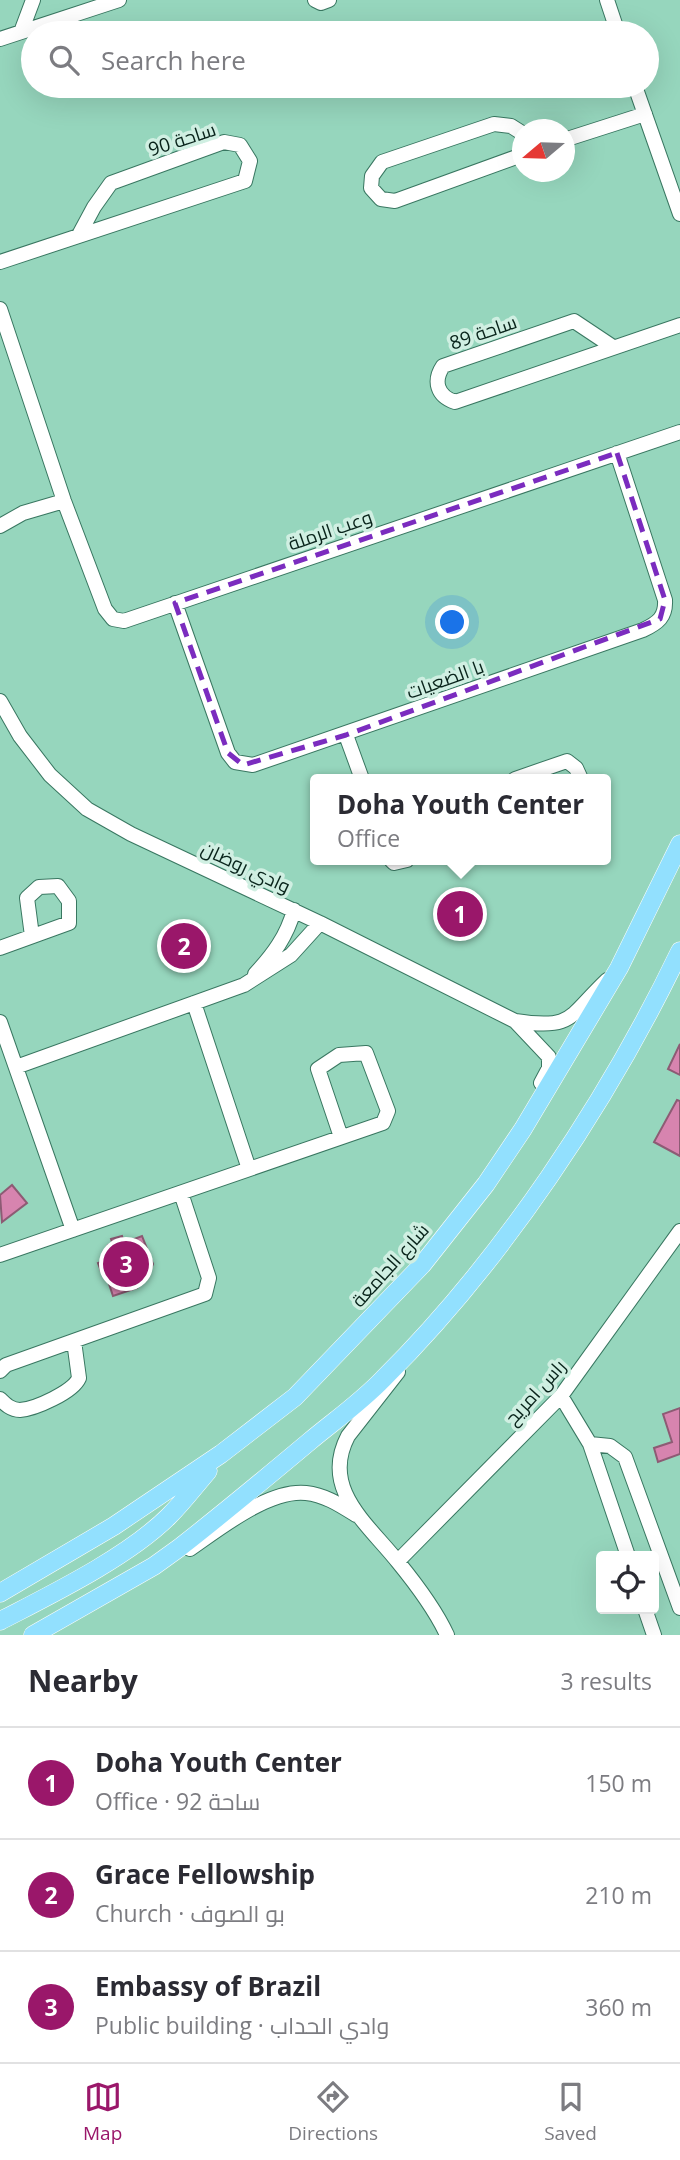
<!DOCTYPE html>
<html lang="en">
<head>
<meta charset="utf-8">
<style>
  body { margin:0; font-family:"Open Sans",Cairo,sans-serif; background:#f7f7f7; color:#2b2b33 }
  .controls { position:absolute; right:21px; bottom:21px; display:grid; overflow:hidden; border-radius:7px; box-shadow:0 7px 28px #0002 }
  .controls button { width:63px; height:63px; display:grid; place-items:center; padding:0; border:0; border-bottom:2px solid #e1e1e2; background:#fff; color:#2b2b33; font:35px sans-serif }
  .compass { position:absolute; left:512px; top:119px; width:63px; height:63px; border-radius:50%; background:#fff; box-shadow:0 7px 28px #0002; rotate:251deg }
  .you { position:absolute; left:453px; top:623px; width:24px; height:24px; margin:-18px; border:5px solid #fff; border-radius:50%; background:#1a73e8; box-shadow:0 0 0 10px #1a73e833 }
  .badge { display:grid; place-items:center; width:46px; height:46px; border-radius:50%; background:#9a176a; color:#fff; font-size:23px; font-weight:700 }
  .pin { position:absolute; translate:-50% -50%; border:4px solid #fff; box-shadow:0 2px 7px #0006 }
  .popup { position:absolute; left:310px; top:774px; width:301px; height:91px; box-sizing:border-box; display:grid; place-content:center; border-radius:7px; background:#fff; filter:drop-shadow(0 2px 5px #0005); font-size:23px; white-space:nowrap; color:#7c7c81 }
  .popup b { font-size:26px; color:#2b2b33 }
  .popup::after { content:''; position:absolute; left:50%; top:100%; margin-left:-14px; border:14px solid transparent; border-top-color:#fff }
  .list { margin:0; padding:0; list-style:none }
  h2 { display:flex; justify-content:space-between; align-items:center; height:91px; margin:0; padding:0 28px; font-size:30px }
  h2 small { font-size:23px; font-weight:400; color:#7c7c81 }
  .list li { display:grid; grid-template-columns:46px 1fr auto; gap:21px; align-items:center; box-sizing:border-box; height:112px; padding:0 28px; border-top:2px solid #e1e1e2 }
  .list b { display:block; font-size:26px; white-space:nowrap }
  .list p { margin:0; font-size:23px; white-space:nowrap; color:#7c7c81 }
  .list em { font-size:23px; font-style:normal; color:#7c7c81 }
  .icon { flex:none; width:38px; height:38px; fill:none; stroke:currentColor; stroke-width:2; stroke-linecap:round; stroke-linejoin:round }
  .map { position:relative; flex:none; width:680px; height:1635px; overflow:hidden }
  .search { position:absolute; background:#fff; box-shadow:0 7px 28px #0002; left:21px; right:21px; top:21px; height:77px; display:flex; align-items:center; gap:18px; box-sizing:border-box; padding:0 24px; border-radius:38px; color:#7c7c81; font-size:26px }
  .sheet { height:427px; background:#fff }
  nav { display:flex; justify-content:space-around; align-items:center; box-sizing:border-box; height:98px; border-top:2px solid #e1e1e2; background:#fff; font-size:19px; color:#7c7c81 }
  nav a { display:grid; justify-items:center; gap:4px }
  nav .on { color:#9a176a }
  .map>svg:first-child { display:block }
</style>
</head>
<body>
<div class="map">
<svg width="680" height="1635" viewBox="0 0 680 1635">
  <rect width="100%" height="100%" fill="#96d6bd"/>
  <path fill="#d784af" stroke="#8d5b74" stroke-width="2" d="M 470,892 L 481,921 L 479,927 L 454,935 L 448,931 L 439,908 L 443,902 Z
    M 680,1044 L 680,1075 L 668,1069 Z
    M 677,1100 L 680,1101 L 680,1156 L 654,1142 Z
    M 12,1185 L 27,1203 L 2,1222 L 0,1195 Z
    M 122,1236 L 124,1243 L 142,1236 L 153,1264 L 147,1278 L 134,1280 L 137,1288 L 113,1296 L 108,1281 L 111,1279 L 109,1272 L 101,1271 L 98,1263 L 106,1260 L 103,1254 L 108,1245 L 113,1245 L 111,1239 Z
    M 680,1408 L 680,1454 L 658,1462 L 654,1448 L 672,1442 L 663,1414 Z"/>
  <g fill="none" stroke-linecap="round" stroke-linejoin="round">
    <defs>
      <path id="minor" d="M 315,0 L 321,3 L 329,0
        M 607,0 L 618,33
        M 21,32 L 33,0
        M 0,39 L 119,0
        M 635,86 L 680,214
        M 522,133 L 511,126 L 494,124 L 382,162 L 372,176 L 371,188 L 381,199 L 395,201 L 522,155
        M 564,140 L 645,114
        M 0,262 L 245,181 L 250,161 L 240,145 L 224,142 L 111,183 L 94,207 L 80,233
        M 0,309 L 64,501 L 105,609 L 113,619 L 124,621 L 680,432
        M 613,347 L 574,321 L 443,366 C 433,381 437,396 455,402 L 680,325
        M 0,526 L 23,513 L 64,501
        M 175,603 L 228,753 L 235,762 L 253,765 L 643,630 C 658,623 666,617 665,600 L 617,453
        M 0,701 L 20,736 L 50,775 L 87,809 L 131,834 L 320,923 L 515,1021 L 549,1057 L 549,1068 L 541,1083
        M 346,735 L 362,779
        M 515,779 L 567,761 L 576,768 L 581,779
        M 391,860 L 394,863 L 407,860
        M 0,948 L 69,923 L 69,901 L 58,886 L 39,887 L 27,898 L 32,936
        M 255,974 C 273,955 287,936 294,910
        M 194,1003 L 249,1169
        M 515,1021 C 574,1030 568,1017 607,980
        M 0,1022 L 73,1230
        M 16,1067 L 244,985 L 291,955 L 320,923
        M 0,1255 L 383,1123 L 388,1111 L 366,1053 L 339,1055 L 318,1069 L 341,1137
        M 0,1371 L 6,1365 L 205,1294 L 209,1278 L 181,1193
        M 398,1372 L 348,1436 C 320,1489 368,1524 398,1562 C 416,1584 435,1609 447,1635
        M 561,1396 L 590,1444 L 628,1556
        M 0,1399 C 5,1404 11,1410 20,1410 C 35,1409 73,1392 79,1378 L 74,1341
        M 590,1444 L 610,1446 L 625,1457 L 680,1608
        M 190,1549 C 219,1529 269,1489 306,1493 C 325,1495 340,1505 356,1515
        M 398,1561 L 561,1396 L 680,1231
        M 645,1609 L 654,1635"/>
      <path id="major" d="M 0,1593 L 114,1526 L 221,1454 L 295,1397 L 422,1265 L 486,1184 L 523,1129 L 619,968 L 680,844
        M 0,1621 C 52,1594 128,1557 169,1516 C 183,1502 195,1486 208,1471
        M 33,1635 L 154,1566 L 179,1548 C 224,1513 267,1477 310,1441 C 334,1421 361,1402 383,1379 C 502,1261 608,1101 680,951"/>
    </defs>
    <use href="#minor" stroke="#397761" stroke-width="16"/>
    <use href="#major" stroke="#fff" stroke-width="19"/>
    <use href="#minor" stroke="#fff" stroke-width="14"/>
    <use href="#major" stroke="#92e0fe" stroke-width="18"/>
  </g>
  <path fill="none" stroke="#7b2cbf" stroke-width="5" stroke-dasharray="14 9" stroke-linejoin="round" d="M 617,453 L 665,600 L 660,619 L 346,735 L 243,765 L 228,753 L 175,603 Z"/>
  <g text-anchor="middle" stroke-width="7" stroke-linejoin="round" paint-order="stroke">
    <g font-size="19" fill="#08231a" stroke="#d0efe2">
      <text transform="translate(182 139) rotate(-18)" y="7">ساحة 90</text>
      <text transform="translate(483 332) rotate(-19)" y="7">ساحة 89</text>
      <text transform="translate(330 530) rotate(-19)" y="7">وعب الرملة</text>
      <text transform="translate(445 679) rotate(-20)" y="7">با الضعيات</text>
      <text transform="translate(246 867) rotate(25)" y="7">وادي روضان</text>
      <text transform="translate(390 1265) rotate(-48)" y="7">شارع الجامعة</text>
      <text transform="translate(535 1392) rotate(-48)" y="7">راس امريح</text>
    </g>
  </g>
</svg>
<div class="controls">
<button><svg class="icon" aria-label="locate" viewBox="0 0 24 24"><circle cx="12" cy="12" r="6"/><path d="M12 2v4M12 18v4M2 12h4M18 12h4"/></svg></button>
</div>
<svg class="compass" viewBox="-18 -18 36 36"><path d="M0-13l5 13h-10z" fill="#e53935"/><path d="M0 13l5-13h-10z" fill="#7c7c81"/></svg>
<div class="you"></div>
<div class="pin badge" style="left:460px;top:914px">1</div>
<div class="popup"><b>Doha Youth Center</b>Office</div>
<div class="pin badge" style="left:184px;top:946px">2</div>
<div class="pin badge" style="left:126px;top:1264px">3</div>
<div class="search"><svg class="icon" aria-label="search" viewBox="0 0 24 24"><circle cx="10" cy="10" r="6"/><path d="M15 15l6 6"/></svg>Search here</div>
</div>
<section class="sheet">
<h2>Nearby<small>3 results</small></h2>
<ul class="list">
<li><span class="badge">1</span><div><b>Doha Youth Center</b><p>Office · ساحة 92</p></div><em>150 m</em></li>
<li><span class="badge">2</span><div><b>Grace Fellowship</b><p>Church · بو الصوف</p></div><em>210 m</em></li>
<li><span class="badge">3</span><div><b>Embassy of Brazil</b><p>Public building · وادي الحداب</p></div><em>360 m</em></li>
</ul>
</section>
<nav>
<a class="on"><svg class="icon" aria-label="map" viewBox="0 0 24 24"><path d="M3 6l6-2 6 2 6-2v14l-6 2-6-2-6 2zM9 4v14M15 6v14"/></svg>Map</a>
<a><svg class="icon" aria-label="directions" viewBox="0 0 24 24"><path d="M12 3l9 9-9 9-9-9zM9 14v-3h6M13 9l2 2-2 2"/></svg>Directions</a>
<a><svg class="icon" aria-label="saved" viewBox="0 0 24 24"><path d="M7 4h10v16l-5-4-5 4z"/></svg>Saved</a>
</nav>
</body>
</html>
